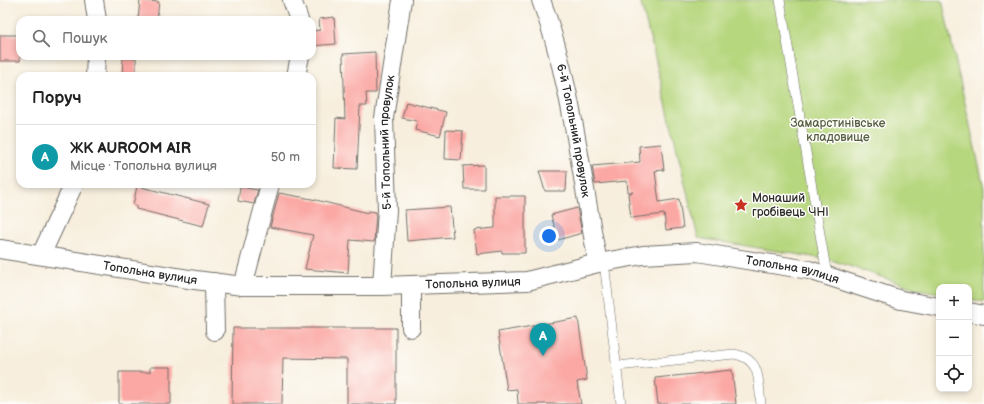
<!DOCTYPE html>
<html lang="uk">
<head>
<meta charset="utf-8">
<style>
  body { margin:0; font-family:"Balsamiq Sans",sans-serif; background:#f6f6f6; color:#222 }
  .controls { position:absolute; right:12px; bottom:12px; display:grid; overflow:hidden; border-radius:8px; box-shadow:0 2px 6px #0003 }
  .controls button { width:36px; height:36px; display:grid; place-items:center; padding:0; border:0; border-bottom:1px solid #e0e0e0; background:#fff; color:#222; font:20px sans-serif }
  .you { position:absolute; left:549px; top:236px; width:14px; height:14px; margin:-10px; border:3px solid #fff; border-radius:50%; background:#1a73e8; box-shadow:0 0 0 6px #1a73e833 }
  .badge { display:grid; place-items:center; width:26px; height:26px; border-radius:50%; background:#c8321e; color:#fff; font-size:13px; font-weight:700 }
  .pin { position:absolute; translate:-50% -33px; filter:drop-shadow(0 1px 2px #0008) }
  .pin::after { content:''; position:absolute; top:21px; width:14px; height:12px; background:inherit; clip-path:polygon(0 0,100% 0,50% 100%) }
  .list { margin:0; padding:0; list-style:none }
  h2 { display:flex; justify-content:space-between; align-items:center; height:52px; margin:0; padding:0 16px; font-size:17px }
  h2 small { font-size:13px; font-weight:400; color:#767676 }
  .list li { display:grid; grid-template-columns:26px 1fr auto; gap:12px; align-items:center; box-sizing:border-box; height:64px; padding:0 16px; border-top:1px solid #e0e0e0 }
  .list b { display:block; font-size:15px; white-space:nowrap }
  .list p { margin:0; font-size:13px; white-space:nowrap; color:#767676 }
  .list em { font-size:13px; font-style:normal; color:#767676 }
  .icon { flex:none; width:22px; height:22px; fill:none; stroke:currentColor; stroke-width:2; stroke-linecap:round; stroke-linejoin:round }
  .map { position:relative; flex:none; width:984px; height:404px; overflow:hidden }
  .search { position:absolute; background:#fff; box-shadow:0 2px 6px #0003; left:16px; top:16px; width:300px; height:44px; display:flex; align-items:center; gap:10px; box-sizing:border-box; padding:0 14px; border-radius:12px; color:#767676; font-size:15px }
  .panel { position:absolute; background:#fff; box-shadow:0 2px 6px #0003; left:16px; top:72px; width:300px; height:116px; border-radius:12px }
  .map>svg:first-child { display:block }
</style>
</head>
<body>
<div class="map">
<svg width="984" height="404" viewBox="0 0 984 404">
  <rect width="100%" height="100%" fill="#fdfcf7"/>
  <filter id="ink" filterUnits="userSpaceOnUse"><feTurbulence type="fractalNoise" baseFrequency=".025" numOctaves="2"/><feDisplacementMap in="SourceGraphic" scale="8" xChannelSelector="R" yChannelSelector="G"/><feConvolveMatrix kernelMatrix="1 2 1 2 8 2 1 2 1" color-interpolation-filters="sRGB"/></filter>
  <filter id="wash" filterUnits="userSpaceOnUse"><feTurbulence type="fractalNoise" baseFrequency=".012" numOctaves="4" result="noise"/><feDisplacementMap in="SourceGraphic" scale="16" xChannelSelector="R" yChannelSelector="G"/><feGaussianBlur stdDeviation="0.9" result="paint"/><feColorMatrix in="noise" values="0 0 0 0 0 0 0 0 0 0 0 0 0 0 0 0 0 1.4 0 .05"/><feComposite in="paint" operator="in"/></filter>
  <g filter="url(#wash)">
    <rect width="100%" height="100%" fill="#f7eedd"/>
    <path fill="#b7d77f" stroke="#718155" d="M 640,0 L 942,0 L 984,188 L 984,302 L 969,299 L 969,287 L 939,287 L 939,293 L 917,289 L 831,260 L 698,238 L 654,53 Z"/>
    <g id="blocks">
      <path fill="#fba8a4" d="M 140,0 L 159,2 L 157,20 L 138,20 Z
        M 334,17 L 336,44 L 312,46 L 312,31 L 320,30 L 319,19 Z
        M 0,35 L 20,35 L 20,61 L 0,61 Z
        M 375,52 L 376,93 L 366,93 L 367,106 L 360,106 L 357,169 L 334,168 L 336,118 L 345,119 L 343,54 Z
        M 123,58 L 136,58 L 136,76 L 122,76 Z
        M 406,102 L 446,112 L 440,136 L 415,130 L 417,121 L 402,118 Z
        M 446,130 L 463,131 L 461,160 L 445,159 Z
        M 661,144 L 664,170 L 655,171 L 659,202 L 679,199 L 683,228 L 666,230 L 664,214 L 631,218 L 628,194 L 633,192 L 628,192 L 627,181 L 595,184 L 592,166 L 640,162 L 639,146 Z
        M 484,165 L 484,189 L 464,189 L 463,166 Z
        M 539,171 L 567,171 L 566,191 L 545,191 Z
        M 137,186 L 209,204 L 203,226 L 136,209 L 136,206 L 133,205 Z
        M 240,187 L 258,190 L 254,204 L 238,201 Z
        M 279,193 L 312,199 L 368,213 L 368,211 L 376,212 L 374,242 L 350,240 L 348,273 L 305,269 L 313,235 L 270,227 Z
        M 495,196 L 525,196 L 525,253 L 502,253 L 502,251 L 477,254 L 474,230 L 495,228 Z
        M 450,207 L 453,237 L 407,241 L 405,210 Z
        M 577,208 L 582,233 L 558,240 L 551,215 Z
        M 578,318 L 587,380 L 577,382 L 581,404 L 518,404 L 517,389 L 507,390 L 498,332 Z
        M 233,328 L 396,328 L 396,404 L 347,404 L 347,359 L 283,358 L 282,404 L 232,404 Z
        M 150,367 L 171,367 L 171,404 L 119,404 L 119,372 L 150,372 Z
        M 732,370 L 736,404 L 658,404 L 655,378 Z"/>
    </g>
  </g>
  <g filter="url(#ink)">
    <use href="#blocks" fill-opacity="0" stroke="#726f69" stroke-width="1"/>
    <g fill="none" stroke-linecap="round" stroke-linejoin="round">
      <defs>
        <path id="service" d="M 780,0 L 827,275
          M 604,262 L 621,404
          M 617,366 L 734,354 C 762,359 758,381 761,404"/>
        <g id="minor">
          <path d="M 94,0 L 97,20"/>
          <path d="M 292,0 L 299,20"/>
          <path id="s1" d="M 541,0 C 572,82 581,177 598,263"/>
          <path d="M 95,76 L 96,56"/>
          <path d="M 296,76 L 300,56"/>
          <path id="s2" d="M 0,249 L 195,280 L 243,286 L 382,286 L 527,281 L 598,263 L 643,255 L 697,252 L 809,270 L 901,300 L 939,307"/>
          <path d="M 41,255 L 74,184"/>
          <path d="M 214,282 L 215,331"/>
          <path d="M 411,285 L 411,328"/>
          <path d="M 243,286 L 270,184"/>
          <path id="s3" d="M 382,286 L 387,210 L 384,118 L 402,0"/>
          <path d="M 969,312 L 984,315"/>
        </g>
      </defs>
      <use href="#service" stroke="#726f69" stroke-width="10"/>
      <use href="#minor" stroke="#726f69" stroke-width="20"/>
      <use href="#service" stroke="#fff" stroke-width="9"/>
      <use href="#minor" stroke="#fff" stroke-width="18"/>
    </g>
  </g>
  <defs>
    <symbol id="sight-bare" viewBox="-9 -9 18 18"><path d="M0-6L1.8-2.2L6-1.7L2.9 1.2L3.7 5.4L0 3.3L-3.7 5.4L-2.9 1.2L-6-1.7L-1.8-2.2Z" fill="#c8321e" stroke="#fdfcf7" stroke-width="2.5" paint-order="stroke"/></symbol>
  </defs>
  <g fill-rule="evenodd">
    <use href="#sight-bare" x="731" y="195" width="20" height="20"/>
  </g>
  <g text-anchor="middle" stroke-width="3" stroke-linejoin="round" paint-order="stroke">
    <g font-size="12" fill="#555f44" stroke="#fdfcf7">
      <text x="838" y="127">Замарстинівське<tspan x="838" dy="14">кладовище</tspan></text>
    </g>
    <g font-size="12" fill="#2b2b2b" stroke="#fdfcf7">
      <text dy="4" stroke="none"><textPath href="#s1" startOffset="135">6-й Топольний провулок</textPath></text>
      <text dy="4" stroke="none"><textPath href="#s3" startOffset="144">5-й Топольний провулок</textPath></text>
      <text dy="4" stroke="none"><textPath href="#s2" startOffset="800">Топольна вулиця</textPath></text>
      <text dy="4" stroke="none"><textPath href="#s2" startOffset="152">Топольна вулиця</textPath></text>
      <text dy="4" stroke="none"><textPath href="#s2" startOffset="476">Топольна вулиця</textPath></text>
    </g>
    <g font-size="12" fill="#2b2b2b" stroke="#fdfcf7" text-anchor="start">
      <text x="752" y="202">Монаший<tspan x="752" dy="14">гробівець ЧНІ</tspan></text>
    </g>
  </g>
</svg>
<div class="controls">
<button>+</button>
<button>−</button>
<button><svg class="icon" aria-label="locate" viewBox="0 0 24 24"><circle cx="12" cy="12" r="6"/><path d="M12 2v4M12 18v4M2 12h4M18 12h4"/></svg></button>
</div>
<div class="you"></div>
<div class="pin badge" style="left:543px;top:356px;background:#0f9aa8">A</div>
<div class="search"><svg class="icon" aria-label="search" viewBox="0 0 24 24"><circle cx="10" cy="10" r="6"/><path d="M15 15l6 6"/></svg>Пошук</div>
<section class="panel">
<h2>Поруч<small></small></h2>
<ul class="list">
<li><span class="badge" style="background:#0f9aa8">A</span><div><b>ЖК AUROOM AIR</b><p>Місце · Топольна вулиця</p></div><em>50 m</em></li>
</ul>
</section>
</div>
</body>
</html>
